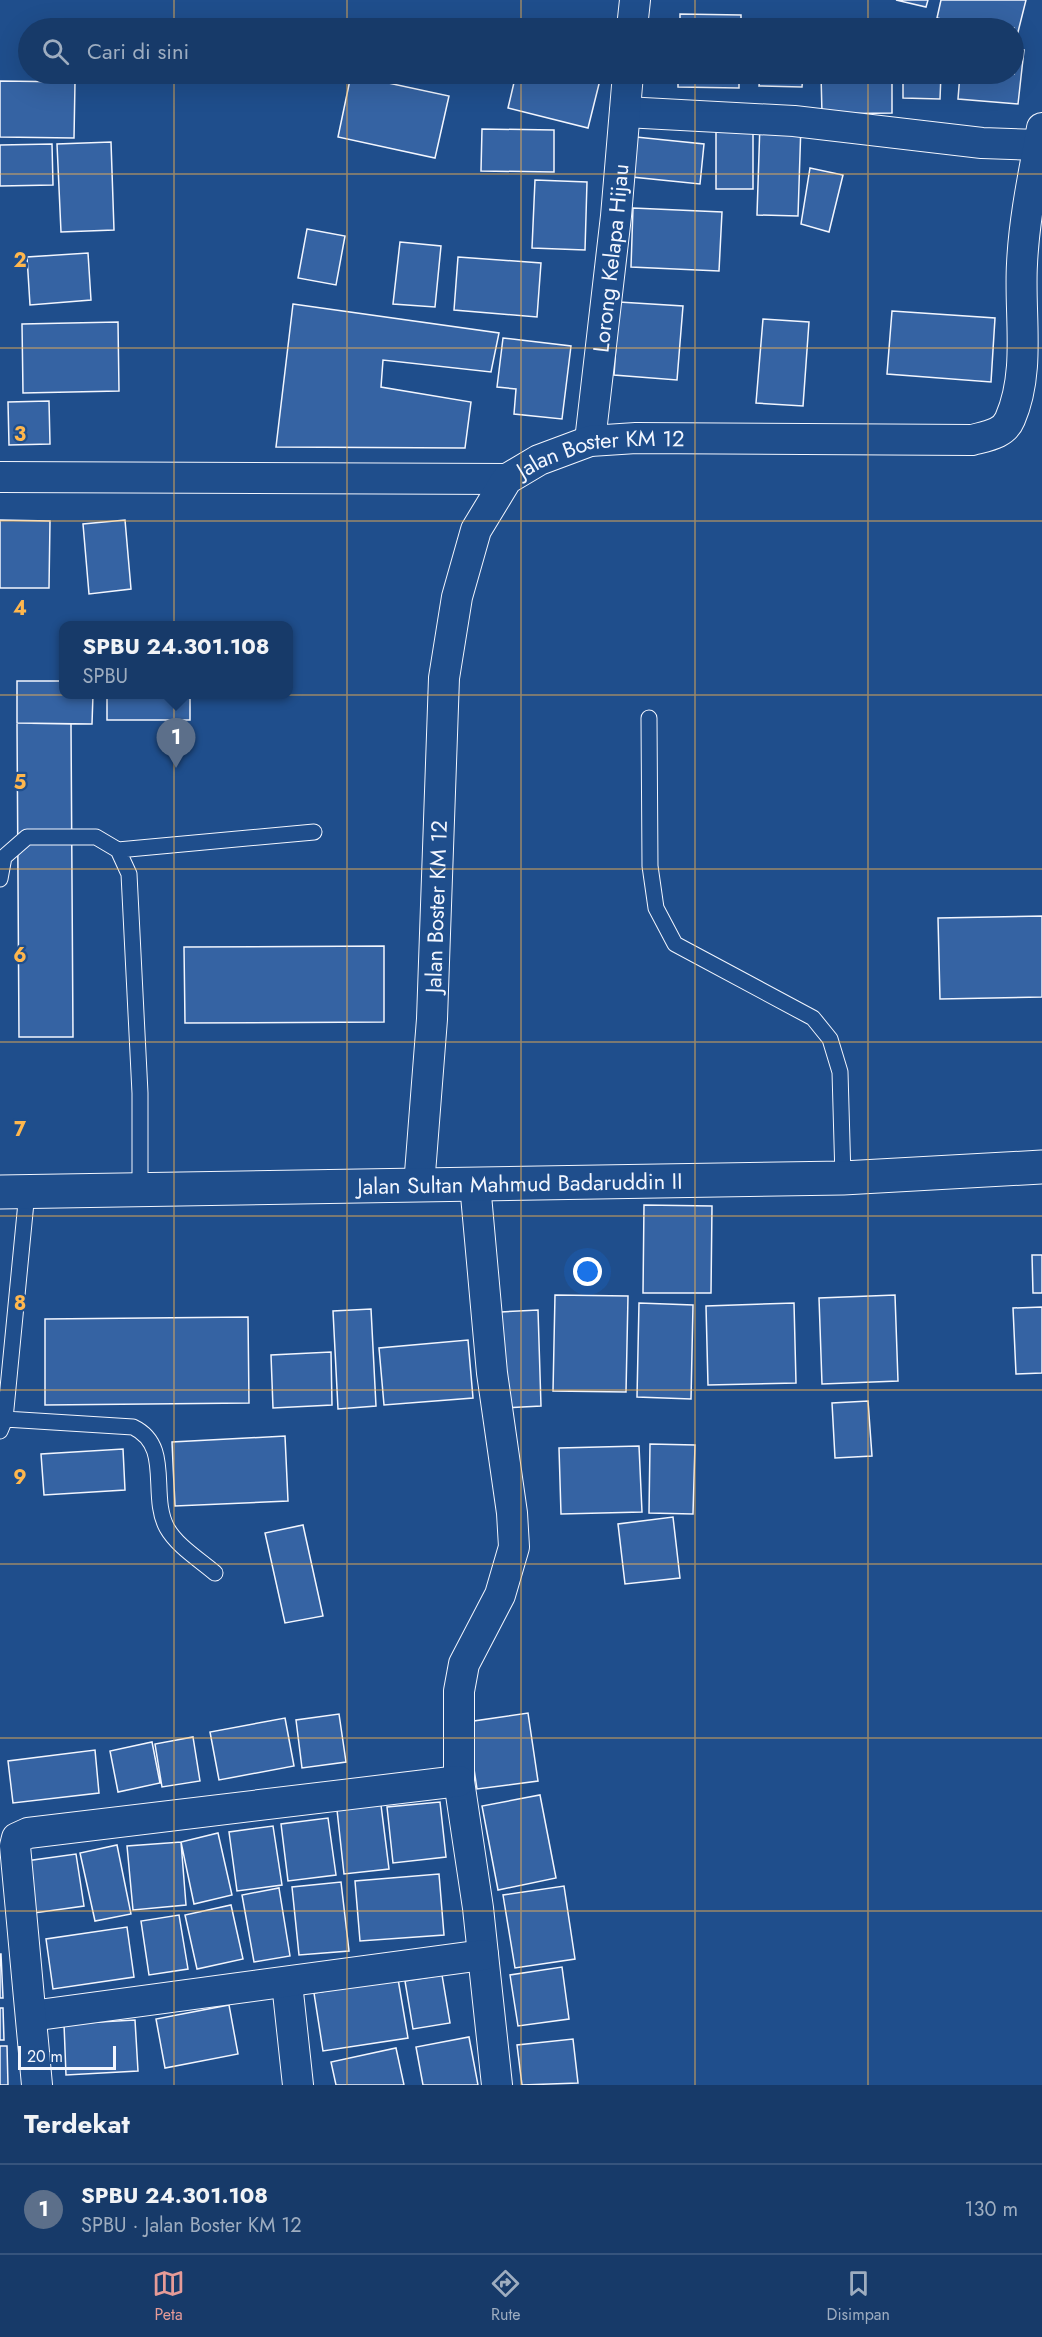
<!DOCTYPE html>
<html lang="id">
<head>
<meta charset="utf-8">
<style>
  body { margin:0; font-family:Jost,sans-serif; background:#244571; color:#f1f3f6 }
  .scale { position:absolute; left:18px; bottom:15px; width:98px; box-sizing:border-box; padding-left:6px; border:3px solid #f2f6ff; border-top:0; font-size:16px; line-height:21px; white-space:nowrap; color:#f2f6ff; -webkit-text-stroke:4px #1f4e8c; paint-order:stroke }
  .you { position:absolute; left:588px; top:1272px; width:21px; height:21px; margin:-15px; border:4px solid #fff; border-radius:50%; background:#1a73e8; box-shadow:0 0 0 9px #1a73e833 }
  .badge { display:grid; place-items:center; width:39px; height:39px; border-radius:50%; background:#e69b98; color:#fff; font-size:20px; font-weight:700 }
  .pin { position:absolute; translate:-50% -50px; filter:drop-shadow(0 2px 3px #0008) }
  .pin::after { content:''; position:absolute; top:32px; width:21px; height:18px; background:inherit; clip-path:polygon(0 0,100% 0,50% 100%) }
  .popup { position:absolute; left:59px; top:621px; width:234px; height:78px; box-sizing:border-box; display:grid; place-content:center; border-radius:12px; background:#173a69; filter:drop-shadow(0 2px 4px #0005); font-size:20px; white-space:nowrap; color:#9eadc0 }
  .popup b { font-size:22px; color:#f1f3f6 }
  .popup::after { content:''; position:absolute; left:50%; top:100%; margin-left:-12px; border:12px solid transparent; border-top-color:#173a69 }
  .list { margin:0; padding:0; list-style:none }
  h2 { display:flex; justify-content:space-between; align-items:center; height:78px; margin:0; padding:0 24px; font-size:26px }
  h2 small { font-size:20px; font-weight:400; color:#9eadc0 }
  .list li { display:grid; grid-template-columns:39px 1fr auto; gap:18px; align-items:center; box-sizing:border-box; height:90px; padding:0 24px; border-top:2px solid #36547d }
  .list b { display:block; font-size:22px; white-space:nowrap }
  .list p { margin:0; font-size:20px; white-space:nowrap; color:#9eadc0 }
  .list em { font-size:20px; font-style:normal; color:#9eadc0 }
  .icon { flex:none; width:33px; height:33px; fill:none; stroke:currentColor; stroke-width:2; stroke-linecap:round; stroke-linejoin:round }
  .map { position:relative; flex:none; width:1042px; height:2085px; overflow:hidden }
  .search { position:absolute; background:#173a69; box-shadow:0 6px 24px #0002; left:18px; right:18px; top:18px; height:66px; display:flex; align-items:center; gap:15px; box-sizing:border-box; padding:0 21px; border-radius:33px; color:#9eadc0; font-size:22px }
  .sheet { height:168px; background:#173a69 }
  nav { display:flex; justify-content:space-around; align-items:center; box-sizing:border-box; height:84px; border-top:2px solid #36547d; background:#173a69; font-size:16px; color:#9eadc0 }
  nav a { display:grid; justify-items:center; gap:3px }
  nav .on { color:#e69b98 }
  .map>svg:first-child { display:block }
</style>
</head>
<body>
<div class="map">
<svg width="1042" height="2085" viewBox="0 0 1042 2085">
  <rect width="100%" height="100%" fill="#1f4e8c"/>
  <path fill="#3563a3" stroke="#f2f6ff" stroke-width="1.5" d="M 896,0 L 928,0 L 926,7 Z
    M 941,0 L 1026,0 L 1017,36 L 1014,36 L 1014,28 L 982,28 L 937,18 Z
    M 680,14 L 741,15 L 741,28 L 680,28 Z
    M 1014,49 L 1024,50 L 1018,104 L 958,99 L 960,74 L 1014,74 Z
    M 516,74 L 592,74 L 601,76 L 588,128 L 508,108 Z
    M 678,74 L 739,74 L 739,88 L 678,87 Z
    M 760,74 L 803,74 L 802,87 L 759,86 Z
    M 821,74 L 892,74 L 892,113 L 822,114 Z
    M 903,74 L 941,74 L 940,99 L 903,98 Z
    M 351,75 L 449,96 L 435,158 L 338,137 Z
    M 0,81 L 75,82 L 74,138 L 0,137 Z
    M 760,123 L 801,124 L 798,216 L 757,215 Z
    M 716,127 L 753,127 L 753,189 L 716,189 Z
    M 482,129 L 554,130 L 554,172 L 481,171 Z
    M 636,137 L 704,144 L 700,184 L 632,177 Z
    M 111,142 L 114,230 L 61,232 L 57,144 Z
    M 52,144 L 53,185 L 0,186 L 0,145 Z
    M 810,168 L 843,175 L 829,232 L 801,224 Z
    M 535,180 L 587,182 L 585,250 L 532,248 Z
    M 633,208 L 722,212 L 719,271 L 631,267 Z
    M 307,229 L 345,236 L 336,285 L 298,278 Z
    M 400,242 L 441,246 L 435,307 L 393,304 Z
    M 88,253 L 91,300 L 30,305 L 27,257 Z
    M 458,257 L 541,263 L 537,317 L 454,310 Z
    M 619,302 L 683,306 L 677,380 L 614,375 Z
    M 293,304 L 499,333 L 491,372 L 383,360 L 381,387 L 471,402 L 465,448 L 276,447 Z
    M 892,311 L 995,318 L 991,382 L 887,374 Z
    M 763,319 L 809,322 L 803,406 L 756,403 Z
    M 118,322 L 119,391 L 23,393 L 22,324 Z
    M 503,338 L 571,346 L 562,419 L 514,414 L 516,389 L 497,387 Z
    M 49,401 L 50,444 L 9,445 L 8,402 Z
    M 0,520 L 50,521 L 49,588 L 0,588 Z
    M 125,520 L 131,589 L 89,594 L 83,524 Z
    M 17,681 L 63,681 L 63,694 L 93,694 L 92,724 L 17,723 Z
    M 107,694 L 190,694 L 190,720 L 107,720 Z
    M 17,723 L 71,724 L 73,1037 L 19,1037 Z
    M 1042,916 L 1042,997 L 940,999 L 938,918 Z
    M 384,946 L 384,1022 L 185,1023 L 184,947 Z
    M 644,1205 L 712,1206 L 711,1293 L 643,1293 Z
    M 1032,1255 L 1042,1255 L 1042,1293 L 1033,1293 Z
    M 555,1295 L 628,1296 L 626,1392 L 553,1391 Z
    M 895,1295 L 898,1381 L 822,1384 L 819,1298 Z
    M 639,1303 L 693,1305 L 691,1399 L 637,1397 Z
    M 794,1303 L 796,1383 L 708,1385 L 706,1306 Z
    M 1042,1307 L 1042,1373 L 1016,1374 L 1013,1308 Z
    M 371,1309 L 376,1406 L 338,1409 L 333,1311 Z
    M 538,1310 L 541,1406 L 504,1408 L 501,1312 Z
    M 248,1317 L 249,1403 L 45,1405 L 45,1319 Z
    M 468,1340 L 473,1398 L 384,1405 L 379,1348 Z
    M 331,1352 L 332,1405 L 273,1408 L 271,1355 Z
    M 868,1401 L 872,1456 L 835,1458 L 832,1403 Z
    M 285,1436 L 288,1501 L 175,1506 L 172,1442 Z
    M 650,1444 L 695,1445 L 693,1514 L 649,1513 Z
    M 639,1446 L 642,1512 L 561,1514 L 559,1448 Z
    M 123,1449 L 125,1490 L 44,1495 L 41,1454 Z
    M 673,1517 L 680,1578 L 625,1584 L 618,1524 Z
    M 303,1525 L 323,1616 L 285,1623 L 265,1533 Z
    M 528,1713 L 538,1781 L 477,1789 L 467,1722 Z
    M 339,1714 L 346,1762 L 302,1768 L 296,1720 Z
    M 285,1718 L 294,1766 L 219,1780 L 210,1732 Z
    M 193,1737 L 200,1781 L 162,1787 L 155,1744 Z
    M 152,1742 L 160,1783 L 118,1792 L 110,1751 Z
    M 95,1750 L 99,1793 L 13,1803 L 8,1761 Z
    M 540,1795 L 556,1878 L 498,1890 L 482,1806 Z
    M 440,1802 L 446,1857 L 393,1863 L 387,1807 Z
    M 381,1805 L 389,1869 L 344,1874 L 337,1810 Z
    M 328,1818 L 336,1875 L 288,1881 L 281,1824 Z
    M 273,1826 L 282,1885 L 237,1891 L 229,1832 Z
    M 218,1833 L 232,1895 L 194,1904 L 181,1842 Z
    M 181,1842 L 186,1905 L 133,1910 L 127,1846 Z
    M 117,1845 L 131,1914 L 95,1921 L 80,1853 Z
    M 76,1854 L 84,1906 L 34,1913 L 26,1861 Z
    M 439,1874 L 444,1935 L 360,1941 L 355,1881 Z
    M 341,1882 L 349,1951 L 299,1955 L 292,1887 Z
    M 564,1886 L 575,1959 L 515,1968 L 503,1895 Z
    M 279,1888 L 290,1956 L 254,1962 L 242,1895 Z
    M 231,1905 L 243,1959 L 197,1969 L 185,1915 Z
    M 179,1915 L 188,1969 L 149,1975 L 141,1921 Z
    M 127,1927 L 134,1977 L 53,1989 L 46,1939 Z
    M 1,1954 L 3,1998 L 0,1998 L 0,1954 Z
    M 562,1967 L 569,2019 L 518,2026 L 510,1975 Z
    M 442,1975 L 450,2023 L 413,2029 L 405,1981 Z
    M 398,1979 L 408,2038 L 323,2051 L 314,1993 Z
    M 229,2005 L 238,2054 L 165,2068 L 156,2019 Z
    M 0,2008 L 3,2008 L 4,2040 L 0,2040 Z
    M 135,2020 L 138,2071 L 66,2075 L 64,2024 Z
    M 469,2037 L 478,2085 L 423,2085 L 416,2047 Z
    M 573,2039 L 578,2083 L 522,2085 L 517,2045 Z
    M 0,2046 L 7,2046 L 8,2085 L 0,2085 Z
    M 396,2048 L 404,2085 L 336,2085 L 331,2062 Z"/>
  <g fill="none" stroke-linecap="round" stroke-linejoin="round">
    <defs>
      <path id="service" d="M 649,718 L 650,866 L 656,908 L 675,944 L 813,1018 L 830,1039 L 840,1072 L 843,1178
        M 118,850 L 314,832
        M 0,879 L 4,857 L 27,837 L 96,837 L 118,850 L 129,874 L 140,1093 L 140,1190
        M 5,1419 L 133,1427 C 173,1446 149,1495 167,1528 C 177,1546 200,1560 215,1573
        M 0,1431 L 5,1419 L 27,1192"/>
      <g id="minor">
        <path d="M 632,28 L 635,0"/>
        <path d="M 625,112 L 794,121 L 982,143 L 1039,145"/>
        <path id="s1" d="M 590,441 L 616,216 L 628,74"/>
        <path d="M 0,477 L 507,479"/>
        <path d="M 475,1184 L 492,1373 L 512,1513 L 514,1547 L 500,1595 L 464,1664 L 459,1691 L 459,1781 L 478,1908 L 497,2085"/>
        <path id="s2" d="M 419,1186 L 432,1019 L 444,678 L 457,597 L 476,530 L 507,479 L 539,460 L 590,441 L 636,438 L 972,440 C 987,436 1004,434 1010,419 C 1031,371 1019,314 1022,264 C 1024,219 1034,172 1042,128"/>
        <path d="M 287,1983 L 298,2085"/>
        <path d="M 31,2016 L 483,1955"/>
        <path d="M 37,2085 L 15,1846 L 17,1838 L 28,1833 L 459,1781"/>
      </g>
      <g id="trunk">
        <path id="s3" d="M 0,1192 L 843,1178 L 1042,1167"/>
      </g>
    </defs>
    <use href="#service" stroke="#f2f6ff" stroke-width="17"/>
    <use href="#minor" stroke="#f2f6ff" stroke-width="32"/>
    <use href="#trunk" stroke="#f2f6ff" stroke-width="35"/>
    <use href="#service" stroke="#1f4e8c" stroke-width="15"/>
    <use href="#minor" stroke="#1f4e8c" stroke-width="30"/>
    <use href="#trunk" stroke="#1f4e8c" stroke-width="33"/>
  </g>
  <path fill="none" stroke="#ffb74d" stroke-width="1.5" stroke-opacity="0.55" d="M 174,0 L 174,28M 347,0 L 347,28M 521,0 L 521,28M 695,0 L 695,28M 868,0 L 868,28M 174,74 L 174,2085M 347,74 L 347,2085M 521,74 L 521,2085M 695,74 L 695,2085M 868,74 L 868,2085M 0,174 L 1042,174M 0,348 L 1042,348M 0,521 L 1042,521M 0,695 L 1042,695M 0,869 L 1042,869M 0,1042 L 1042,1042M 0,1216 L 1042,1216M 0,1390 L 1042,1390M 0,1564 L 1042,1564M 0,1738 L 1042,1738M 0,1911 L 1042,1911"/>
  <g text-anchor="middle" stroke-width="4.5" stroke-linejoin="round" paint-order="stroke">
    <g font-size="22" fill="#f2f6ff" stroke="#1f4e8c">
      <text dy="8" stroke="none"><textPath href="#s1" startOffset="184">Lorong Kelapa Hijau</textPath></text>
      <text dy="8" stroke="none"><textPath href="#s2" startOffset="820">Jalan Boster KM 12</textPath></text>
      <text dy="8" stroke="none"><textPath href="#s2" startOffset="280">Jalan Boster KM 12</textPath></text>
      <text dy="8" stroke="none"><textPath href="#s3" startOffset="520">Jalan Sultan Mahmud Badaruddin II</textPath></text>
    </g>
  </g>
  <g font-size="20" text-anchor="middle" font-weight="bold" fill="#ffb74d" stroke="#1f4e8c" stroke-width="4.5" stroke-linejoin="round" paint-order="stroke">
    <text x="20" y="267">2</text>
    <text x="20" y="441">3</text>
    <text x="20" y="615">4</text>
    <text x="20" y="789">5</text>
    <text x="20" y="962">6</text>
    <text x="20" y="1136">7</text>
    <text x="20" y="1310">8</text>
    <text x="20" y="1484">9</text>
  </g>
</svg>
<div class="scale">20 m</div>
<div class="you"></div>
<div class="pin badge" style="left:176px;top:768px;background:#5c6f8a">1</div>
<div class="popup"><b>SPBU 24.301.108</b>SPBU</div>
<div class="search"><svg class="icon" aria-label="search" viewBox="0 0 24 24"><circle cx="10" cy="10" r="6"/><path d="M15 15l6 6"/></svg>Cari di sini</div>
</div>
<section class="sheet">
<h2>Terdekat<small></small></h2>
<ul class="list">
<li><span class="badge" style="background:#5c6f8a">1</span><div><b>SPBU 24.301.108</b><p>SPBU · Jalan Boster KM 12</p></div><em>130 m</em></li>
</ul>
</section>
<nav>
<a class="on"><svg class="icon" aria-label="map" viewBox="0 0 24 24"><path d="M3 6l6-2 6 2 6-2v14l-6 2-6-2-6 2zM9 4v14M15 6v14"/></svg>Peta</a>
<a><svg class="icon" aria-label="directions" viewBox="0 0 24 24"><path d="M12 3l9 9-9 9-9-9zM9 14v-3h6M13 9l2 2-2 2"/></svg>Rute</a>
<a><svg class="icon" aria-label="saved" viewBox="0 0 24 24"><path d="M7 4h10v16l-5-4-5 4z"/></svg>Disimpan</a>
</nav>
</body>
</html>
